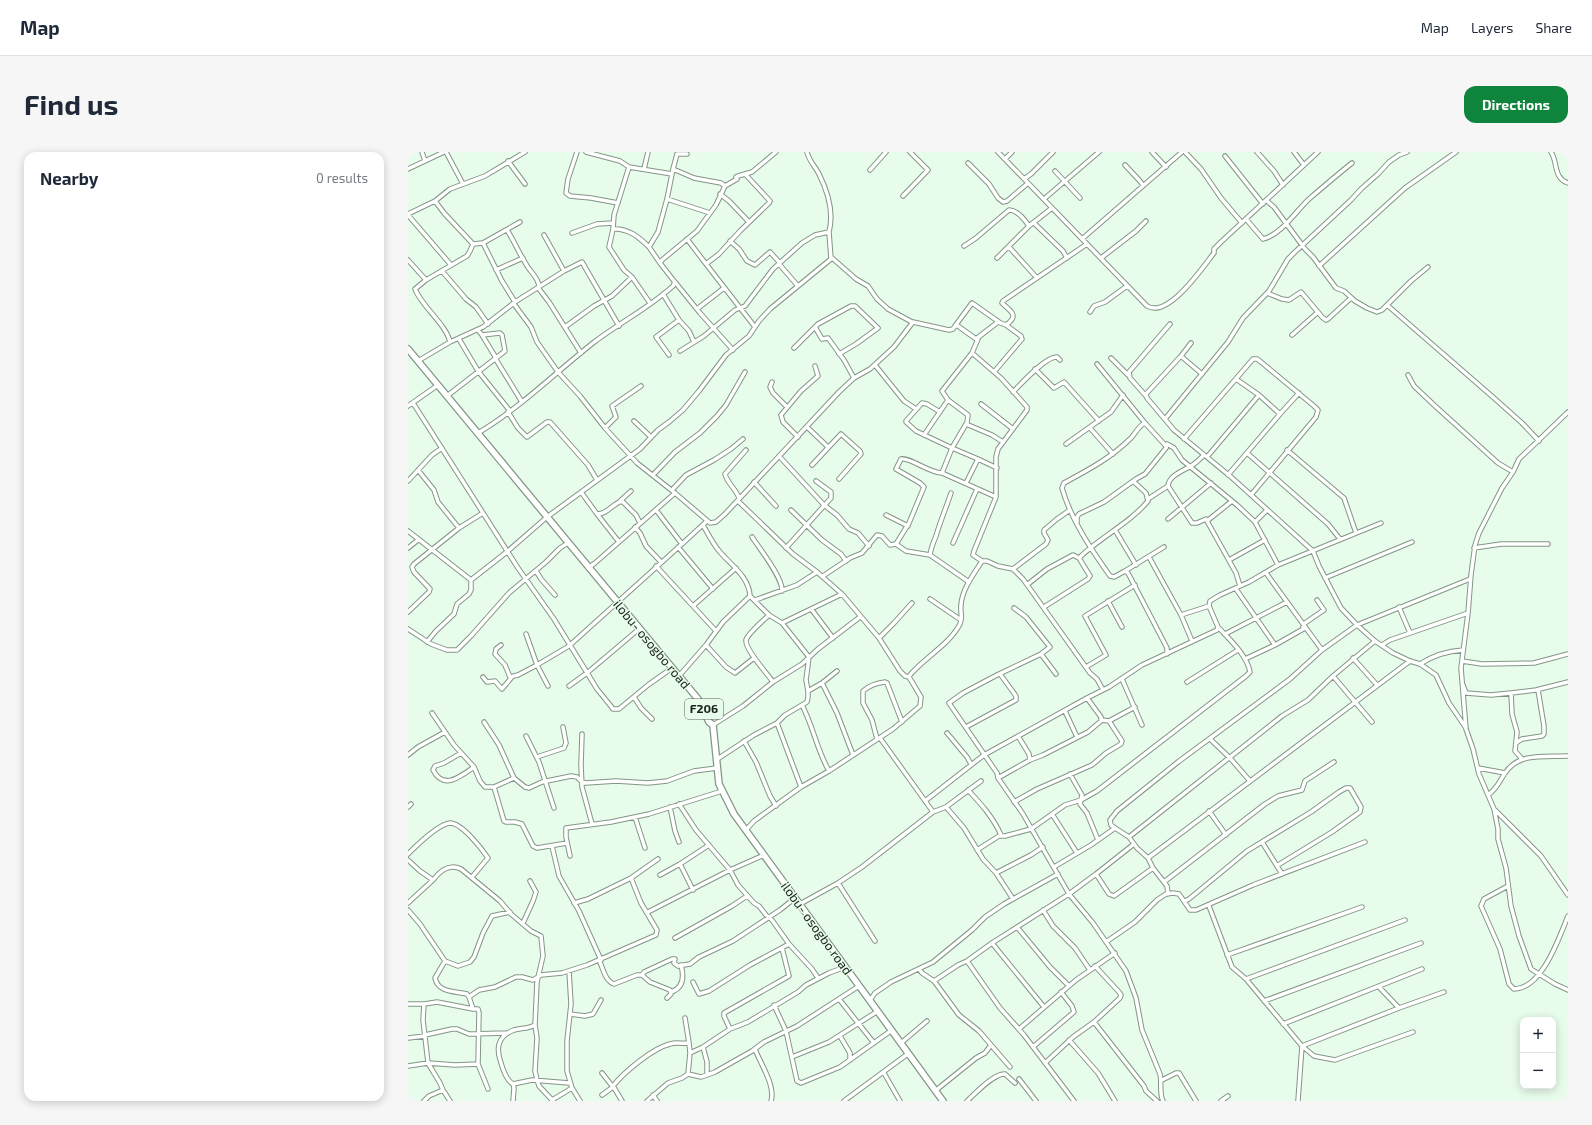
<!DOCTYPE html>
<html lang="en">
<head>
<meta charset="utf-8">
<style>
  body { margin:0; font-family:"Exo 2",sans-serif; background:#f6f6f7; color:#1f2937 }
  .controls { position:absolute; right:12px; bottom:12px; display:grid; overflow:hidden; border-radius:8px; box-shadow:0 2px 10px #0003 }
  .controls button { width:36px; height:36px; display:grid; place-items:center; padding:0; border:0; border-bottom:1px solid #e0e1e3; background:#fff; color:#1f2937; font:20px sans-serif }
  .list { margin:0; padding:0; list-style:none }
  h2 { display:flex; justify-content:space-between; align-items:center; height:52px; margin:0; padding:0 16px; font-size:17px }
  h2 small { font-size:13px; font-weight:400; color:#747a83 }
  .map { position:relative; flex:none; width:1160px; height:949px; overflow:hidden; border-radius:12px }
  header { display:flex; align-items:center; gap:24px; box-sizing:border-box; height:56px; padding:0 20px; background:#fff; border-bottom:1px solid #e0e1e3 }
  header strong { font-size:19px }
  nav { display:flex; gap:22px; margin-inline-start:auto; font-size:14px }
  .intro { display:flex; align-items:center; justify-content:space-between; box-sizing:border-box; height:96px; padding:0 24px }
  h1 { margin:0; font-size:28px }
  .button { padding:10px 18px; border-radius:12px; background:#0e843d; color:#fff; font-size:14px; font-weight:700 }
  main { display:flex; gap:24px; padding:0 24px }
  aside { flex:1; background:#fff; border-radius:12px; box-shadow:0 2px 10px #0003 }
  .map>svg:first-child { display:block }
</style>
</head>
<body>
<header>
<strong>Map</strong>
<nav><a>Map</a><a>Layers</a><a>Share</a></nav>
</header>
<div class="intro"><h1>Find us</h1><a class="button">Directions</a></div>
<main>
<aside>
<h2>Nearby<small>0 results</small></h2>
<ul class="list">
</ul>
</aside>
<div class="map">
<svg width="1160" height="949" viewBox="0 0 1160 949">
  <rect width="100%" height="100%" fill="#e8fceb"/>
  <g fill="none" stroke-linecap="round" stroke-linejoin="round">
    <defs>
      <path id="minor" d="M 14,0 L 17,9
        M 38,0 L 55,32
        M 169,0 L 160,27 L 158,41 L 162,44 L 183,46 L 210,51
        M 178,0 L 212,9 L 221,15 L 264,22
        M 744,0 L 758,15
        M 777,0 L 793,17 L 813,46 L 834,71
        M 849,0 L 866,19 L 875,33
        M 886,0 L 896,13
        M 1143,0 C 1150,10 1145,26 1160,31
        M 279,2 L 269,2 L 265,17 L 286,26 L 313,31 L 317,34
        M 817,4 L 855,52
        M 597,7 L 604,0
        M 100,9 L 117,32
        M 560,11 L 581,32 L 590,46 L 595,50 L 599,49 L 619,32
        M 717,13 L 731,28 L 735,33
        M 0,17 L 36,0
        M 236,17 L 240,0
        M 462,18 L 478,0
        M 647,19 L 672,46
        M 616,27 L 623,22 L 645,0
        M 312,42 L 321,49 L 341,70
        M 495,44 L 520,18 L 502,0
        M 259,47 L 302,61
        M 636,47 L 691,0
        M 27,49 L 36,61 L 65,92 L 75,91 L 112,70
        M 859,49 L 866,55 L 897,97 L 905,105 L 928,136 L 936,139 L 947,149 L 959,156 L 969,160 L 974,158 L 1003,129 L 1020,115
        M 0,62 L 27,49 L 42,37 L 77,24 L 117,0
        M 0,63 L 43,113
        M 838,67 L 855,87 C 873,83 888,59 901,47 C 915,35 929,23 944,11
        M 626,71 L 655,99 L 659,106
        M 205,77 L 206,63 L 221,15
        M 99,78 C 106,89 111,101 118,112 C 122,120 132,127 131,137 L 141,150 L 173,201
        M 164,81 L 189,72 L 205,71
        M 136,83 L 156,119
        M 279,87 L 298,112 L 311,102 L 332,79 L 361,51 L 362,49 L 337,22
        M 674,87 L 774,0
        M 322,89 L 331,97 L 339,109 L 347,113 L 362,100 L 372,111
        M 75,91 L 94,129 L 107,150
        M 679,92 L 739,154 C 760,167 795,115 806,101 L 806,97 L 813,90 L 910,0
        M 556,94 L 568,86 L 601,58 C 609,58 617,68 621,74
        M 241,95 C 231,85 220,76 205,77 L 201,95 L 216,118 L 224,125 L 242,151
        M 601,95 L 629,126
        M 423,105 L 448,127 L 460,134 L 469,147 L 480,157 L 504,170
        M 589,106 L 621,74 L 644,56
        M 693,106 L 728,79 L 738,69
        M 0,108 L 18,128
        M 252,111 L 241,95 L 250,80 L 259,47 L 265,17
        M 298,112 L 347,175
        M 371,112 L 390,134
        M 911,114 L 997,36 L 1048,0
        M 88,118 L 115,106
        M 34,119 L 58,147 L 68,155 L 80,172
        M 267,130 L 292,161 L 325,198
        M 859,141 L 874,147 L 881,148 L 893,140 L 914,165 L 918,168 L 920,167 L 943,146
        M 255,142 L 271,168 L 248,185 L 261,203
        M 106,152 L 123,175 L 129,190 L 150,220 L 172,244 L 197,276 L 229,311 L 267,341 L 302,371 L 308,370 L 317,362 L 431,240 L 446,226 L 436,208 L 420,186 L 414,187 L 407,175
        M 979,153 L 1086,246 L 1114,271 L 1131,289
        M 289,157 L 316,136
        M 682,160 L 686,154 L 697,150 L 719,134
        M 271,168 L 281,179 L 286,190
        M 547,174 L 564,151 L 591,170
        M 157,175 L 186,154 L 204,144 L 224,125
        M 74,183 L 88,206
        M 884,183 L 910,160
        M 51,187 L 70,219 L 102,259
        M 570,187 L 564,201 L 593,226 L 619,255 L 619,258 L 590,297 L 588,305 L 588,345 L 566,399 L 565,403 L 574,409 L 579,409 L 590,414 L 605,417 L 615,427 L 682,521 L 689,527 L 695,538
        M 42,190 C 38,172 14,155 7,137 L 18,128 L 59,104 L 62,99 L 65,92
        M 386,196 L 410,172 L 443,154 L 447,154 L 470,176 L 448,192 L 431,202
        M 272,199 L 296,184 L 327,158 L 337,154 L 365,117 L 394,91 L 407,83 L 421,80 C 426,61 420,40 411,22 C 407,14 401,9 399,0
        M 773,204 L 783,191
        M 87,206 L 114,250
        M 703,206 L 720,223
        M 10,209 L 42,190 L 75,175 L 107,150 L 156,119 L 174,110 L 211,174
        M 689,212 L 737,271 C 731,273 727,282 723,286 C 703,306 680,318 656,331 L 654,336 C 663,368 683,397 702,424 L 706,425 L 717,419 L 720,421 L 759,496 L 759,502
        M 467,213 L 496,249 L 508,257
        M 627,217 L 646,236 L 656,230 L 691,269
        M 586,220 L 614,187 L 613,184 L 598,173
        M 794,222 L 774,205 L 772,205 L 738,242 L 739,246 L 766,278 L 822,324 L 905,399 L 911,414 L 933,456 L 949,473 L 967,489 L 985,501 L 1002,509 L 1012,512 L 1028,523 L 1041,551 L 1058,576
        M 1000,223 L 1006,234 L 1026,253 L 1090,311 L 1105,320
        M 446,226 L 462,217 L 486,195 L 505,170 L 541,178 L 545,177 L 547,174 L 550,174 L 568,187 L 590,170 L 598,173 C 612,163 602,159 594,151 L 595,149 L 679,92 L 590,0
        M 364,230 L 362,235 L 365,241 L 379,255
        M 605,240 C 613,232 638,204 649,205 L 652,208
        M 851,243 L 872,262 L 891,241
        M 39,244 L 97,199 L 94,183 L 92,181 L 74,183 L 70,178
        M 738,244 L 722,226 L 721,220 L 762,172
        M 5,251 L 110,416 L 146,467 L 189,537 L 202,553 L 205,557 L 211,557 L 240,533 L 264,516
        M 573,252 L 605,277
        M 0,254 L 30,233
        M 100,260 L 110,276 L 119,285 L 139,270 L 142,270 L 180,313 L 189,328
        M 532,260 L 519,252 L 514,251 L 498,269 L 498,270 L 508,279 L 544,296 L 534,321 L 588,345
        M 1160,260 L 1111,307 L 1105,320 L 1094,336 L 1071,381 L 1067,393 L 1063,423 L 1060,461 L 1053,516 L 1058,577 L 1065,597 L 1071,622 L 1086,657 L 1090,677 L 1090,687 L 1098,716 L 1103,754 L 1111,784 L 1123,817 L 1147,832 L 1160,838
        M 757,267 L 820,190 L 835,166 L 861,139 L 880,107 L 887,100 L 943,48 L 953,37 L 970,22 L 981,10 L 991,3 L 999,0
        M 226,269 L 243,285
        M 559,271 L 560,263 L 540,248 L 534,239 L 564,201
        M 399,275 L 420,295
        M 197,276 L 208,265 L 204,254 L 233,234
        M 682,276 L 705,302
        M 70,281 C 112,256 147,221 185,191 C 211,171 241,156 265,134 L 267,130 L 266,129 L 252,111 L 254,108 L 289,79 L 308,53 L 317,34 L 329,27 L 328,25 L 330,24 L 344,20 L 368,0
        M 516,283 L 540,248
        M 390,285 L 375,270 L 373,263 L 393,239 L 410,224 L 407,214
        M 776,287 L 845,207 L 849,207 L 853,210 L 906,254 L 910,258 L 908,265 L 843,343
        M 658,292 L 703,260 L 715,243
        M 759,292 L 766,296 L 774,308 L 829,353 L 847,370 L 870,413
        M 879,298 L 936,346 L 948,381
        M 839,301 L 920,372 L 932,387
        M 796,303 C 793,306 790,309 786,312 C 778,318 761,322 760,334 L 784,371 L 789,371 L 798,367 L 799,369 L 828,421 L 832,434
        M 371,304 L 416,353 L 429,363 L 441,377 L 450,381 L 461,394
        M 799,305 L 851,243 L 828,227
        M 570,307 L 589,316
        M 404,313 L 433,282 L 452,299 L 453,302 L 431,327
        M 10,318 L 26,338 L 30,350 L 51,376
        M 245,323 L 267,300 L 292,281 L 309,264 L 318,253 L 337,220
        M 820,323 L 872,262
        M 0,329 L 24,303 L 34,296
        M 346,330 L 368,354
        M 558,331 L 570,307 L 544,296 L 558,272 L 584,283 L 595,290
        M 264,338 L 278,323 L 306,308 L 323,297 L 335,287
        M 173,340 L 189,362 C 200,362 204,352 214,349 L 228,363 L 232,371
        M 331,346 C 328,337 319,331 317,322 L 338,298
        M 740,347 L 760,334
        M 212,349 L 223,339
        M 330,349 L 385,402 L 409,420
        M 248,358 L 274,392 L 299,369
        M 383,358 L 414,388 L 433,402 L 438,409
        M 189,362 L 211,390
        M 478,363 L 500,374
        M 760,367 L 803,331
        M 799,369 L 824,349
        M 669,370 L 669,365 L 671,362 L 696,350 L 728,327 L 737,322 L 758,296 L 759,292 L 757,293 L 737,271
        M 847,370 L 859,358
        M 227,375 L 232,381 L 238,394 L 253,410
        M 707,378 L 728,413
        M 0,379 L 63,428 L 63,438 L 61,442 L 49,452 L 46,462 L 28,479 L 19,490
        M 344,385 C 352,397 375,426 374,439
        M 545,391 L 569,337
        M 488,392 L 498,399 L 522,403 L 561,430
        M 270,395 L 305,437
        M 0,396 L 10,388
        M 378,396 L 423,346 L 423,340 L 408,329
        M 1066,396 L 1093,392 L 1140,392
        M 522,403 C 523,396 525,391 528,384 C 532,370 538,356 543,341
        M 741,405 L 773,463 L 784,489
        M 671,406 C 692,385 721,372 740,349 L 738,341 L 725,329
        M 821,408 L 857,388
        M 248,414 L 308,479
        M 180,416 L 187,411 L 267,341
        M 605,417 L 638,392 L 640,388 L 636,381 L 636,378 L 649,367 L 662,358
        M 128,419 L 133,427 L 147,443
        M 717,419 L 756,395
        M 858,421 L 914,498
        M 415,424 L 442,406 L 454,401 L 469,383 L 474,384 L 482,393 L 488,392 L 501,371 L 516,335 L 512,331 L 488,317 L 493,307 C 502,305 521,321 534,321
        M 917,426 L 1004,390
        M 63,428 L 100,399 L 139,365 L 232,297 L 250,278 L 261,270 L 275,258 L 291,239 L 318,203 L 341,184 L 351,169 L 362,157 L 423,107 L 421,80
        M 620,432 L 639,417 L 665,403 L 671,406 L 682,424 L 680,427 L 636,455
        M 828,437 L 867,493
        M 342,444 L 361,463 L 374,471 L 434,442
        M 522,447 L 553,468
        M 347,448 L 389,433 L 409,420 L 434,442 L 471,486 L 492,519 L 497,524 L 501,525
        M 700,449 L 714,475
        M 285,454 L 328,416
        M 991,455 L 1002,481
        M 606,456 L 618,465 L 642,495 L 633,502 L 589,523 L 555,541 L 541,551 L 589,621 L 590,626 L 615,662 L 661,742 L 685,771 L 718,819 L 728,846 L 734,878 L 752,922 C 754,931 751,941 755,949
        M 404,458 L 425,486
        M 0,460 L 21,440 L 22,437 L 6,420 L 4,415 L 6,412 L 51,376 L 75,361
        M 361,463 C 356,468 340,481 338,488 C 337,498 359,521 365,530
        M 773,463 L 801,454
        M 374,471 L 401,505 L 398,528 L 400,539 L 414,531 L 429,519
        M 895,475 L 897,471 L 916,458 L 909,448
        M 0,477 L 23,492 L 39,498 L 49,498 L 63,484 L 101,441 L 138,410 L 152,396 L 160,391
        M 118,482 L 129,513 L 140,534
        M 817,482 L 879,450
        M 471,486 L 486,471 L 504,451
        M 93,493 L 88,497 L 87,502 L 97,513 L 102,525 L 110,523 L 129,513 L 161,494 L 274,392
        M 298,493 L 318,515 L 327,521 L 346,506
        M 974,493 L 982,488 L 1060,461
        M 633,502 L 648,522
        M 945,506 L 969,533
        M 837,507 L 867,493 L 897,476
        M 1054,509 L 1074,512 L 1126,511 L 1160,502
        M 1012,512 C 1026,503 1039,499 1055,498
        M 678,515 L 698,503 L 677,464 L 727,433
        M 271,524 L 298,493 L 315,470 L 342,444 C 341,425 324,414 312,400 C 305,392 300,382 295,373
        M 925,524 L 964,570
        M 75,525 L 79,530 L 87,529 L 94,537 L 104,525
        M 714,527 L 734,573
        M 779,530 L 830,498
        M 414,531 L 429,561 L 445,603
        M 1055,533 L 1058,541 L 1083,543 L 1103,541 L 1104,562 L 1109,580 L 1107,599 L 1114,607
        M 161,534 L 179,521 L 231,477
        M 1103,541 L 1128,538 L 1160,530
        M 226,545 L 233,556 L 244,567
        M 394,553 C 405,574 409,598 421,619
        M 657,559 L 669,585
        M 24,561 L 46,593 L 66,615 L 72,629 L 77,635 L 86,635 L 106,626 L 117,635 L 121,636 L 134,630 L 163,624 L 169,625 L 174,630 L 178,631 L 208,629 L 240,631 L 259,629 L 286,619 L 309,616
        M 694,568 L 701,569 L 727,555
        M 76,570 L 91,593 L 106,626
        M 369,571 L 393,635
        M 305,573 L 335,554 L 365,530 L 394,512 L 410,497 L 452,465
        M 558,575 L 608,548 L 608,544 L 592,522
        M 539,581 L 559,605 L 563,612
        M 174,582 L 173,613 L 174,635 L 184,672
        M 118,584 L 131,610 L 146,656
        M 610,584 L 621,602 L 622,608
        M 469,587 L 464,568 L 455,551 L 455,539 C 462,533 468,531 477,530 L 479,531 L 494,570
        M 802,587 L 822,606 L 842,629
        M 336,589 L 348,610 L 362,644 L 368,654
        M 1108,591 L 1114,587 L 1134,584 L 1136,582 L 1136,574 L 1130,538
        M 53,601 L 36,611 L 27,614 L 25,618 C 36,639 53,624 66,615
        M 0,603 L 10,595 L 37,580
        M 129,605 L 156,596 L 158,591 L 155,575
        M 308,608 L 346,583 L 369,571 L 377,563 L 399,550 L 400,545 L 400,539
        M 1070,616 L 1097,621
        M 662,622 L 674,643 L 672,652 L 679,661 L 690,688
        M 590,626 L 622,608 L 635,603 L 680,580 L 693,569 L 693,565 L 679,546
        M 86,635 L 96,669 L 98,670 L 107,670 L 114,672 L 125,694 L 129,696 L 159,691
        M 560,638 C 573,652 585,665 593,683
        M 1080,643 C 1089,637 1091,630 1097,621 C 1111,600 1138,605 1160,604
        M 517,649 L 576,603 L 679,546 L 701,535 L 734,513 L 809,478 L 810,475 L 801,454 L 802,449 L 812,443 L 841,430 L 870,413 L 973,371
        M 606,650 L 629,637 L 684,613 L 698,601 L 713,592 L 714,589 L 701,569
        M 271,652 L 288,678 L 322,718 L 330,733 L 346,751 L 351,754 L 358,763 L 364,768 L 381,792 L 404,817 L 410,826
        M 0,655 L 3,652
        M 262,655 L 267,679 L 271,690
        M 1087,658 L 1133,704 L 1160,743
        M 801,659 L 818,683
        M 525,660 L 538,655 L 573,629
        M 644,662 L 669,701
        M 227,665 L 237,696
        M 707,676 L 703,673 L 702,668 L 709,659 L 770,610 L 882,527 L 914,498 L 949,473 L 1062,427
        M 338,678 L 346,669 L 393,635 L 421,619 L 485,577 L 512,554 L 513,545 L 501,525 L 502,523 C 517,505 541,493 552,472 C 555,466 552,460 553,453 C 554,437 566,422 574,409
        M 721,685 L 874,564 L 900,548 L 925,524 L 967,489
        M 854,690 L 874,722
        M 144,694 L 151,724 L 171,759 L 193,808
        M 569,698 L 591,684 L 597,684 L 623,677 L 657,653 L 673,648 L 689,639 L 838,524 L 842,520 C 839,503 821,487 810,475
        M 0,702 C 8,694 30,672 42,671 C 54,671 74,697 80,706 L 64,725
        M 162,704 L 158,685 L 158,676 L 203,670 L 241,662 L 314,639
        M 740,706 L 1002,509
        M 0,708 L 12,719 L 25,728 C 32,719 41,711 53,717 L 92,749 L 103,762 L 123,779 L 133,784 L 135,804 L 129,830 L 127,873 C 120,877 113,876 106,878 C 89,884 88,897 93,911 C 95,918 98,928 105,932 L 124,928 L 161,931
        M 646,715 L 683,693 L 707,676 L 721,685 L 729,696 L 740,706 L 745,716
        M 588,721 L 623,703 L 635,695
        M 688,722 L 726,692
        M 252,723 L 272,712
        M 756,730 L 857,652 L 870,644 L 894,638 L 897,629 L 926,610
        M 430,731 L 467,789
        M 1100,734 L 1076,747 L 1073,754 L 1092,797 L 1101,832 L 1106,837 C 1134,837 1151,786 1160,764
        M 285,738 L 272,712 L 301,693
        M 605,747 L 650,722
        M 775,748 L 777,749 L 781,747 L 839,699 L 903,660 L 931,640 L 938,636 L 942,636 L 953,655 L 952,660 L 924,680 L 870,713
        M 0,751 L 25,728
        M 166,751 L 180,747 L 223,726 L 250,707
        M 392,752 L 430,731 L 454,715 L 525,660 L 472,586
        M 801,754 L 824,815 L 838,827 L 894,894 L 906,904 L 927,908 L 1005,880
        M 0,758 L 12,772 L 37,809 L 50,814 L 62,810 L 66,805 L 75,781 L 84,764 L 102,760
        M 635,758 L 645,774 L 667,796 L 682,818
        M 240,760 L 322,718 L 356,703
        M 115,771 L 125,749 L 128,740 L 122,729
        M 609,775 L 642,815 L 661,834
        M 267,786 L 324,754 L 339,744
        M 698,790 L 727,770 L 749,748 L 758,742 L 765,741 L 771,742 L 782,758 L 788,758 L 845,733 L 957,690
        M 584,791 L 636,855
        M 819,803 L 954,755
        M 191,808 C 195,816 197,829 206,832 L 229,823 L 234,823 L 236,820 L 264,807 L 267,807 L 266,811 L 270,814 L 282,812 L 291,805 L 325,789 L 372,758 L 387,746
        M 37,809 L 27,826 C 30,841 47,839 59,842 L 61,845
        M 511,817 L 514,821 L 526,829 L 550,813 L 559,809
        M 161,819 L 163,852 L 159,889 L 159,919 L 164,936 L 172,949
        M 234,823 L 242,830 L 262,838 L 263,842 L 259,846
        M 838,827 L 997,768
        M 526,829 L 551,863 L 571,879 L 602,915
        M 285,830 L 291,842 L 301,839 L 342,813 L 381,792
        M 971,835 L 991,856
        M 263,840 C 276,836 276,824 273,813
        M 431,847 L 466,891
        M 462,848 L 467,841 L 483,830 L 525,810 L 564,778 L 577,765 L 596,752 L 605,747 L 588,721 L 575,707 L 556,676 L 538,655
        M 856,849 L 1013,791
        M 0,852 L 16,852
        M 366,853 L 378,879 L 389,929 L 393,931 L 432,915 L 484,878
        M 65,857 L 70,857 L 71,861 L 70,912 L 80,937
        M 162,862 L 177,864 L 185,862 L 193,848
        M 277,866 L 281,891
        M 686,870 L 736,934 L 738,939 L 749,949
        M 875,872 L 1014,817
        M 127,873 L 129,886 L 127,919 L 129,928 L 131,934 L 145,949
        M 322,877 L 316,864 L 316,861 L 381,824 L 374,796
        M 611,877 L 668,828 L 707,801
        M 432,884 L 442,901 L 442,908
        M 0,886 L 17,884 L 17,883 L 44,877 L 49,877 L 61,882 L 100,881
        M 661,888 L 690,921 L 707,949
        M 493,891 L 519,869
        M 894,894 L 991,856 L 1036,840
        M 295,895 L 299,910 L 299,923 L 307,920 L 344,899 L 356,890 L 389,874 L 451,834
        M 625,895 L 666,860 L 664,854 L 653,840
        M 347,897 C 352,911 368,934 363,949
        M 384,905 L 421,890 L 470,859
        M 637,911 L 665,885 L 686,870 L 712,846 L 713,843 L 711,840 L 687,814
        M 0,914 L 20,911 L 47,913 L 70,912
        M 194,921 L 205,935 L 194,943
        M 476,921 L 492,949
        M 280,922 L 293,925 L 299,923
        M 611,927 L 628,949
        M 754,928 L 768,921 L 771,921 L 788,949
        M 35,938 L 42,949
        M 527,939 L 568,906 L 577,901 L 583,893
        M 245,943 L 249,949
        M 144,948 L 164,936
        M 16,949 L 21,944 L 35,938 L 32,931 L 20,911 L 15,868 L 16,852 L 29,850 L 65,857 L 61,845 L 71,838 L 87,835 L 108,825 L 114,825 L 125,828 L 133,823 L 154,821 L 179,813 L 248,783 L 249,778 L 233,751 L 223,726
        M 105,949 L 106,936 L 105,932
        M 214,949 L 205,934 C 216,920 245,896 262,892 C 268,890 275,892 281,891 L 282,901
        M 239,949 L 260,931 L 274,926 L 280,922 L 282,901 L 295,895 L 322,877 L 340,870 L 390,840 L 398,833 L 421,821 L 437,815
        M 436,949 L 501,901
        M 559,949 C 568,941 586,921 597,922 L 607,931
        M 666,949 L 616,883 L 592,856 L 559,809 L 584,791 L 661,742 L 688,722 L 701,742 L 706,744 L 745,716 L 759,734 L 760,742
        M 813,949 L 820,944
        M 890,949 L 894,894"/>
      <path id="primary" d="M 0,197 L 290,547 L 301,570 L 305,573 L 311,632 L 326,662 L 535,949"/>
    </defs>
    <use href="#minor" stroke="#839686" stroke-width="5.5"/>
    <use href="#primary" stroke="#839686" stroke-width="8"/>
    <use href="#minor" stroke="#fff" stroke-width="3.5"/>
    <use href="#primary" stroke="#fff" stroke-width="5.5"/>
  </g>
  <g text-anchor="middle" stroke-width="3" stroke-linejoin="round" paint-order="stroke">
    <rect fill="#e8fceb" stroke="#586359" stroke-width="1" x="277" y="547" width="38" height="20" rx="3"/>
    <g font-size="12" font-weight="bold" fill="#1a211b">
      <text x="296" y="561">F206</text>
    </g>
    <g font-size="13" fill="#1a211b" stroke="#e8fceb">
      <text transform="translate(244 492) rotate(50)" y="5">ilobu- osogbo road</text>
      <text transform="translate(409 776) rotate(54)" y="5">ilobu- osogbo road</text>
    </g>
  </g>
</svg>
<div class="controls">
<button>+</button>
<button>−</button>
</div>
</div>
</main>
</body>
</html>
